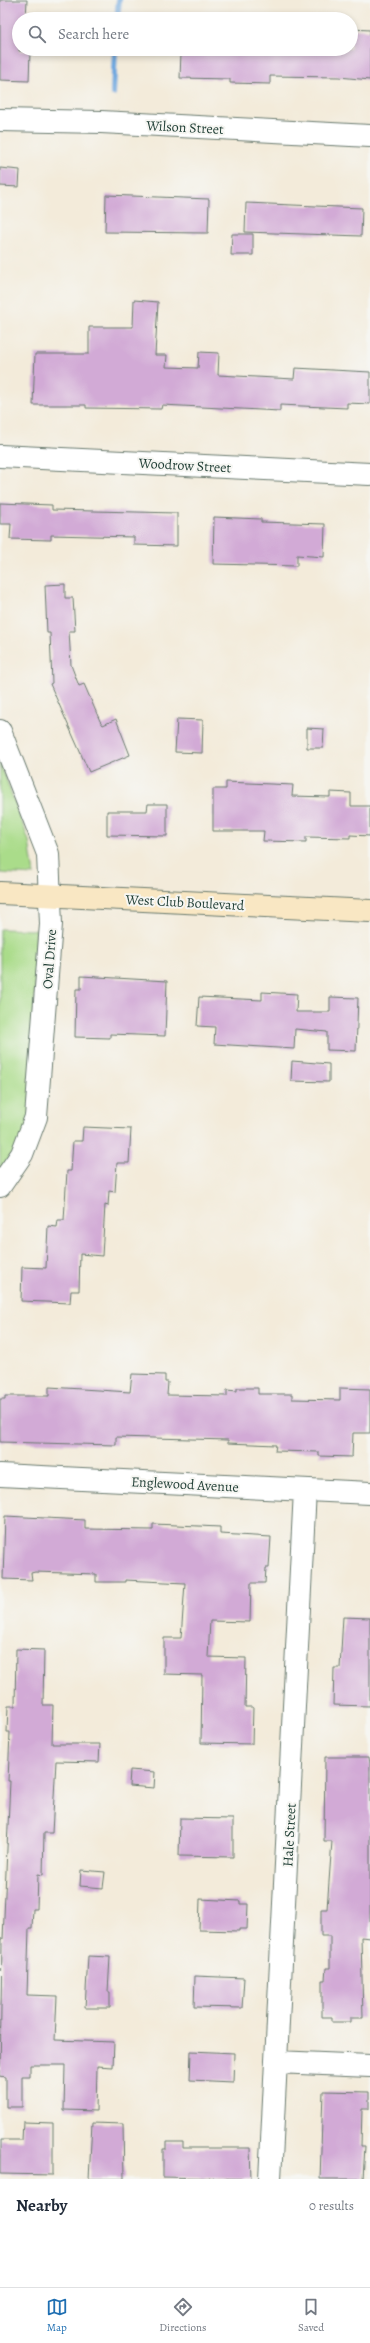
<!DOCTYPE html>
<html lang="en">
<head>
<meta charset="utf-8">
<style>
  body { margin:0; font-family:Alegreya,serif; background:#f6f6f7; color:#1f2937 }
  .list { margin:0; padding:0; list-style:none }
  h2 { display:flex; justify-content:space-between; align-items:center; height:52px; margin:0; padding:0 16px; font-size:17px }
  h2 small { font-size:13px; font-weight:400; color:#747a83 }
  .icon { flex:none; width:22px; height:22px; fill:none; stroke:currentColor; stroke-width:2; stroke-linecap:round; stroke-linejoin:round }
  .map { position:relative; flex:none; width:370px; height:2179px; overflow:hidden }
  .search { position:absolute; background:#fff; box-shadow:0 2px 6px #0003; left:12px; right:12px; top:12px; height:44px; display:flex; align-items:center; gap:10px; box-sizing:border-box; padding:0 14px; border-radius:22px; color:#747a83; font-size:15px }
  .sheet { height:108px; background:#fff }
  nav { display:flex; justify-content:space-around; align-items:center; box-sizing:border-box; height:56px; border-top:1px solid #e0e1e3; background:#fff; font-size:11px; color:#747a83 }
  nav a { display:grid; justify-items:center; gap:2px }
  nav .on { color:#1f6fb2 }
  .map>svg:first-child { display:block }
</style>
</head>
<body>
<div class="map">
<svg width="370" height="2179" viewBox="0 0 370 2179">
  <rect width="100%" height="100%" fill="#f6f6f2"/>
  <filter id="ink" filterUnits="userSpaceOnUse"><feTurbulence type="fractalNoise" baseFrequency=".025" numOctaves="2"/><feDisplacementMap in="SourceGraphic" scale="8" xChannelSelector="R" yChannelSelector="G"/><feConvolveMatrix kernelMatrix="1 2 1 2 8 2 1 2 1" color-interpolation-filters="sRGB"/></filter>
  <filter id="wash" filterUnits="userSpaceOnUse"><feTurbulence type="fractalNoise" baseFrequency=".012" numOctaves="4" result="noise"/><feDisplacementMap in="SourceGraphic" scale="16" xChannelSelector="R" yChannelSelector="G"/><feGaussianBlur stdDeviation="0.9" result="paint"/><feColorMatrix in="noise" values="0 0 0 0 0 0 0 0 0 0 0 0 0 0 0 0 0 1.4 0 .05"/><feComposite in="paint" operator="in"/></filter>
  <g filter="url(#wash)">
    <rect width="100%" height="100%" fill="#f3ebda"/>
    <path fill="#aadc8a" stroke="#648c5f" d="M 0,763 L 29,841 L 34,875 L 0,873 Z
      M 0,929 L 36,930 L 34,1040 L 29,1128 L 0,1172 Z"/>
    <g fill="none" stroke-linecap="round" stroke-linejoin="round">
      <path stroke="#70a8df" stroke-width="6" d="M 117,19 L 119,0
        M 113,93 L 115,49"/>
    </g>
    <g id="blocks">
      <path fill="#d2aad6" d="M 0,0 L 27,0 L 26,19 L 19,19 L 19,51 L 30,51 L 29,81 L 0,80 Z
        M 351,29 L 370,30 L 370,80 L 339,77 L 270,76 L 270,84 L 230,83 L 230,79 L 180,78 L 181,53 L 183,53 L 184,49 L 247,51 L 247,49 L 351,49 Z
        M 0,168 L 20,170 L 19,187 L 0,186 Z
        M 106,195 L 209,199 L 208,233 L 105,232 Z
        M 246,203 L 362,208 L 361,236 L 245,232 Z
        M 232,234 L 253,234 L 253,255 L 231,255 Z
        M 134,300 L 158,302 L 155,355 L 167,355 L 166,367 L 198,368 L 199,352 L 219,353 L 218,375 L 294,379 L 295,368 L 370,372 L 370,404 L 347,403 L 347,408 L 280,405 L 280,411 L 162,405 L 161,409 L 86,408 L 86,405 L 33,405 L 35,354 L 89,354 L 89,327 L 133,327 Z
        M 0,503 L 52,505 L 52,510 L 177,513 L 177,546 L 134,545 L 134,537 L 51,535 L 51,540 L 10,539 L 11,524 L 0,524 Z
        M 214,517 L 261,519 L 261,522 L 325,524 L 324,557 L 297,555 L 297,566 L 213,564 Z
        M 65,584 L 65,598 L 73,598 L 75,631 L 69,631 L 71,665 L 79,686 L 84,684 L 100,721 L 103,725 L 116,719 L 130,755 L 89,772 L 50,684 L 52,683 L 50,633 L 47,633 L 45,585 Z
        M 177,719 L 203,720 L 202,753 L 175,752 Z
        M 307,728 L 324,729 L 323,748 L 307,748 Z
        M 226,782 L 293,785 L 292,796 L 330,797 L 330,792 L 351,793 L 351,806 L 370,806 L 370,836 L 350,835 L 350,838 L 306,837 L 306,842 L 263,841 L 264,831 L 213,831 L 213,789 L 226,789 Z
        M 148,804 L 167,804 L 167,836 L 107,835 L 107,811 L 147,811 Z
        M 81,976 L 167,981 L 165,1036 L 110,1034 L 110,1038 L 75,1037 L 76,989 L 81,989 Z
        M 262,992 L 297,994 L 296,1012 L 330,1012 L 330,997 L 358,998 L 356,1051 L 327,1050 L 327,1032 L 295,1029 L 294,1049 L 214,1044 L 215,1027 L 197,1026 L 199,997 L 262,1000 Z
        M 292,1061 L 329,1064 L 329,1082 L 291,1081 Z
        M 83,1127 L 131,1129 L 129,1163 L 117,1163 L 115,1192 L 109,1191 L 108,1206 L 105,1205 L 102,1256 L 80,1254 L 79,1291 L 71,1291 L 70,1303 L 21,1301 L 22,1267 L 46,1268 L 48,1226 L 57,1227 L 58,1220 L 64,1220 L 67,1171 L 71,1171 L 73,1141 L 82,1141 Z
        M 132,1374 L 165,1375 L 165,1382 L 168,1382 L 167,1395 L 227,1396 L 227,1390 L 237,1391 L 237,1388 L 258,1388 L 258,1394 L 292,1394 L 292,1399 L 340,1400 L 340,1388 L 370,1389 L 370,1433 L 353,1433 L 352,1457 L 319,1456 L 319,1452 L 275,1451 L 276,1445 L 228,1443 L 228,1440 L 116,1437 L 116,1445 L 0,1442 L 0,1399 L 5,1399 L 5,1396 L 49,1396 L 49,1387 L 130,1392 Z
        M 5,1516 L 85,1520 L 85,1529 L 153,1530 L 153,1524 L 177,1525 L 220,1527 L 220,1534 L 271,1537 L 269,1568 L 266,1568 L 265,1583 L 251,1583 L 250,1622 L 210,1621 L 208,1657 L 246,1658 L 245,1707 L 253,1707 L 252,1744 L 201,1743 L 202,1675 L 164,1674 L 164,1638 L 181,1638 L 185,1583 L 125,1580 L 125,1582 L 96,1582 L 96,1574 L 35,1572 L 31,1573 L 32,1580 L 3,1579 Z
        M 343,1617 L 370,1618 L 370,1706 L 333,1705 L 334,1668 L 340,1668 Z
        M 16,1649 L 44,1650 L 43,1705 L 53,1705 L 52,1744 L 100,1744 L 99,1762 L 56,1761 L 52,1833 L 44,1833 L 43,1875 L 38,1874 L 37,1909 L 33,1909 L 32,1928 L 29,1928 L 27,1995 L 57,1996 L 55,2040 L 114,2042 L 113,2067 L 97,2066 L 96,2111 L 64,2110 L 65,2065 L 30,2065 L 30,2077 L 22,2077 L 22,2107 L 6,2107 L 6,2077 L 0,2076 L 2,1939 L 3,1939 L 10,1781 L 8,1781 L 10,1732 L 7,1732 L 8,1706 L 15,1706 Z
        M 325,1757 L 369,1757 L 370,1764 L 370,1938 L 361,1937 L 363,2018 L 350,2018 L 350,2022 L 332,2022 L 332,2017 L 322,2017 L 322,1980 L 325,1980 L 326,1968 L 330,1968 L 330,1936 L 321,1936 L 321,1909 L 327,1909 L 332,1841 L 324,1841 Z
        M 130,1770 L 155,1772 L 154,1788 L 129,1786 Z
        M 180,1818 L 233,1819 L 233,1857 L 179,1856 Z
        M 81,1870 L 105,1872 L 103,1888 L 80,1886 Z
        M 200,1899 L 240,1901 L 240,1904 L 248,1904 L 247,1929 L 239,1929 L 239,1931 L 199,1930 Z
        M 88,1956 L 110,1957 L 108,1992 L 110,1992 L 110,2008 L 85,2008 Z
        M 195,1976 L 244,1978 L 242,2008 L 194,2007 Z
        M 191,2051 L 234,2053 L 233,2082 L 190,2080 Z
        M 323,2091 L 369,2092 L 369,2109 L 362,2109 L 361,2146 L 365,2146 L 363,2179 L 320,2179 Z
        M 23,2122 L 53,2123 L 53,2175 L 0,2174 L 0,2140 L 22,2140 Z
        M 92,2123 L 123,2124 L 124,2179 L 89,2179 Z
        M 166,2142 L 183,2142 L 183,2148 L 250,2148 L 251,2179 L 163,2177 L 163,2149 L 166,2149 Z"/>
    </g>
  </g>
  <g filter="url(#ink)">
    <use href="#blocks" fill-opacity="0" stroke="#697a6e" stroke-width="1"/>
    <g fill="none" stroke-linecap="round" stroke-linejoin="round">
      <defs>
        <path id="street" d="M 0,120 L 101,122 L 370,136
          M 0,456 L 370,474
          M 0,731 L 48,854 L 51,924 L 36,1117 L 22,1154 L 0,1186
          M 0,1475 L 370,1493
          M 276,2062 L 370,2066
          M 270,2179 L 305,1490"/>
        <path id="secondary" d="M 0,893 L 370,911"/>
      </defs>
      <use href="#street" stroke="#697a6e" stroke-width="24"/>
      <use href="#secondary" stroke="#697a6e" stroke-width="24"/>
      <use href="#street" stroke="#fff" stroke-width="22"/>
      <use href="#secondary" stroke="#f9e7c3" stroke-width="22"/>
    </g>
  </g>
  <g text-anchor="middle" stroke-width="4" stroke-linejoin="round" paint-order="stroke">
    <g font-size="14" fill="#1f3d34" stroke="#f6f6f2">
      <text transform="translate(185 127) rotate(3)" y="5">Wilson Street</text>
      <text transform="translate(185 465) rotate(3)" y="5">Woodrow Street</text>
      <text transform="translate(185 902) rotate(3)" y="5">West Club Boulevard</text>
      <text transform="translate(49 959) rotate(-86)" y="5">Oval Drive</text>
      <text transform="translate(185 1484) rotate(3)" y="5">Englewood Avenue</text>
      <text transform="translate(289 1835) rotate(-87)" y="5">Hale Street</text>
    </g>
  </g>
</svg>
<div class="search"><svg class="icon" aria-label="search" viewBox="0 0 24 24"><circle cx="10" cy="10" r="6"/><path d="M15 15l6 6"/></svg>Search here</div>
</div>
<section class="sheet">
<h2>Nearby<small>0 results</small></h2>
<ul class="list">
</ul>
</section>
<nav>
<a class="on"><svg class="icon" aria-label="map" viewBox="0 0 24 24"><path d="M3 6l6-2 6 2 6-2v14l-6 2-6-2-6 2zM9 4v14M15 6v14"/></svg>Map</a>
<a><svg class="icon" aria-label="directions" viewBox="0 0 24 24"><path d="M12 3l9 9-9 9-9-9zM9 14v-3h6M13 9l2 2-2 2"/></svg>Directions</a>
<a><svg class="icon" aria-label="saved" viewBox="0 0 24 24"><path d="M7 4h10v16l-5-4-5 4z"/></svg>Saved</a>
</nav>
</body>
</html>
